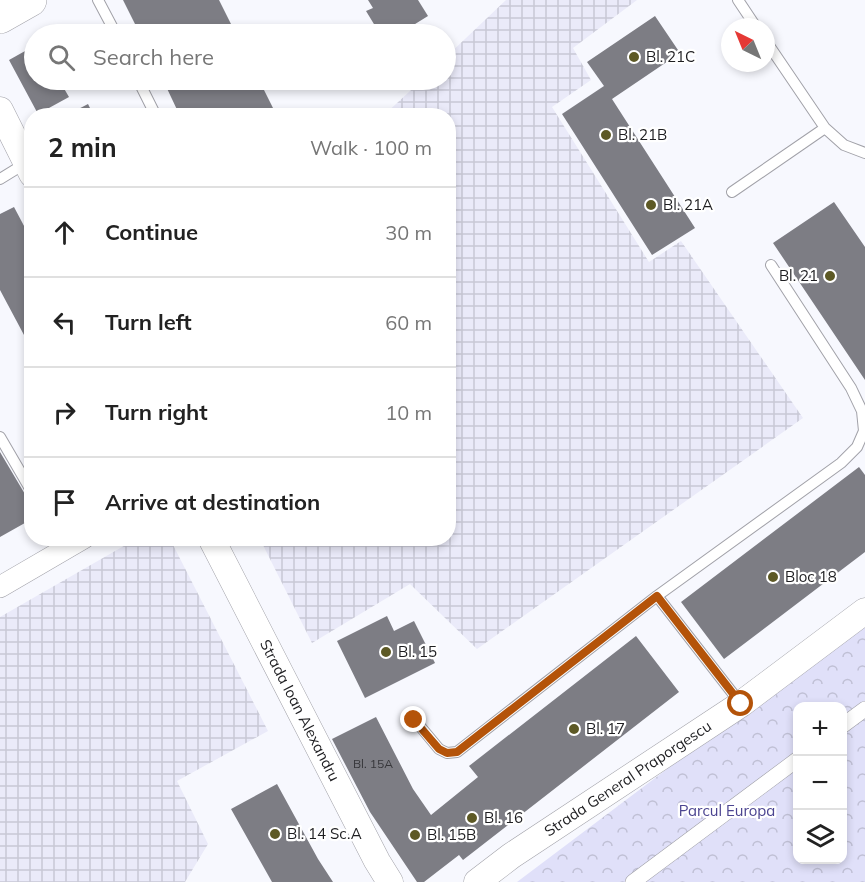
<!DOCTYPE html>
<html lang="en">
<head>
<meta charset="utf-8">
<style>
  body { margin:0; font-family:Mulish,sans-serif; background:#f2f2f2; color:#222 }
  .controls { position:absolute; right:18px; bottom:18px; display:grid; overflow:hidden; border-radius:12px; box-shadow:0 3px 9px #0003 }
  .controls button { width:54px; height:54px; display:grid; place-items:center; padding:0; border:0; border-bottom:2px solid #e0e0e0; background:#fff; color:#222; font:30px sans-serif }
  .compass { position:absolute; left:721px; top:18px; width:54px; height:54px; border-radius:50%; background:#fff; box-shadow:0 3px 9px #0003; rotate:317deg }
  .stop { position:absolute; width:18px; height:18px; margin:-14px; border:4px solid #b45309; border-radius:50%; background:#fff }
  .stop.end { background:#b45309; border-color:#fff; box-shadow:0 2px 6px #0008 }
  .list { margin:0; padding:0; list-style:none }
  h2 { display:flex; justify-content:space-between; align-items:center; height:78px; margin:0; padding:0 24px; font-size:26px }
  h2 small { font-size:20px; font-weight:400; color:#767676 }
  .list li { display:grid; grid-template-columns:39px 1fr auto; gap:18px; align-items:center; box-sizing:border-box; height:90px; padding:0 24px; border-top:2px solid #e0e0e0 }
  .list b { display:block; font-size:22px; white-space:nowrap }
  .list em { font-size:20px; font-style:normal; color:#767676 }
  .icon { flex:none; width:33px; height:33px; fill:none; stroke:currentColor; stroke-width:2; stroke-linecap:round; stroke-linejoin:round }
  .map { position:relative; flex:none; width:865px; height:882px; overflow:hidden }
  .search { position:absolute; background:#fff; box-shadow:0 3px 9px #0003; left:24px; top:24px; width:432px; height:66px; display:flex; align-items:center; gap:15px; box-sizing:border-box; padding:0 21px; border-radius:33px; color:#767676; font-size:22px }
  .panel { position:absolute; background:#fff; box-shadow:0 3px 9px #0003; left:24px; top:108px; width:432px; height:438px; border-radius:24px }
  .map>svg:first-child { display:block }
</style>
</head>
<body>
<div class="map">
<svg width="865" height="882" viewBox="0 0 865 882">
  <defs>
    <pattern id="industrial-grid" width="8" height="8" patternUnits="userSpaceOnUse" patternTransform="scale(1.5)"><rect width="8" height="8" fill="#eaeaf9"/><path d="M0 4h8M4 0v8" fill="none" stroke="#c8c8d5"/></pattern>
    <pattern id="park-crowns" width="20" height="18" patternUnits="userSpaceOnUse" patternTransform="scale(1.5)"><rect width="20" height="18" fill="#e0e0f9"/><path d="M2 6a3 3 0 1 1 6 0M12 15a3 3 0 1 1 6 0" fill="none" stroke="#c0c0d5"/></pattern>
  </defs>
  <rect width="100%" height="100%" fill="#f7f8fe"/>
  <path fill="url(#industrial-grid)" d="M 506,0 L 637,0 L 573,48 L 591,80 L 552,107 L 649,262 L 681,241 L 803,418 L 477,649 L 410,584 L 312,643 L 260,539 L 448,538 L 448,116 L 384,115 L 422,80 L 446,80 L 446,57 Z
    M 136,539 L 170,539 L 268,731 L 177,781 L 208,844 L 185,882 L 0,882 L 0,617 Z"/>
  <path fill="url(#park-crowns)" fill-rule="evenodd" d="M 865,620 L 865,882 L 517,882 ZM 798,706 L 842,706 L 842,860 L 798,860 Z"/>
  <path fill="#7d7d84" d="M 123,0 L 219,0 L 236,34 L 140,34 Z
    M 368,0 L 418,0 L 428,16 L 399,34 L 380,34 L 366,11 L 373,8 Z
    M 655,16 L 680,53 L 612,99 L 695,228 L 652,255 L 562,114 L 604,86 L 587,62 Z
    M 70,26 L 75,34 L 55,34 Z
    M 34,46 L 34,80 L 59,80 L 69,97 L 38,114 L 9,60 Z
    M 163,80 L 259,80 L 277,116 L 180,116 Z
    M 88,104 L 94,116 L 65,116 Z
    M 834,202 L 865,247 L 865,380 L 773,243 Z
    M 14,207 L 32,241 L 32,350 L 0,290 L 0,214 Z
    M 0,452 L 32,506 L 32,519 L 0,537 Z
    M 859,467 L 865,475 L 865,552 L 724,659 L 681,602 Z
    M 387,616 L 394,631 L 414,621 L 435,663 L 365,698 L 337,641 Z
    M 636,636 L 679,692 L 463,860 L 459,855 L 424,882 L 417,882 L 370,812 L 332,739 L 376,717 L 413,789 L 431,815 L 478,777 L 469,766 Z
    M 277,784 L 318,859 L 333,882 L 272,882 L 231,809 Z"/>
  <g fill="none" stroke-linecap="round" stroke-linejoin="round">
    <defs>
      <path id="service" d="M 98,0 L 116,34
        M 738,0 L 756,27
        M 766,41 L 825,128
        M 138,80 L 156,116
        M 0,179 L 26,163
        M 732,192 L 825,128 L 844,145 L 865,153
        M 0,437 L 32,492
        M 657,596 L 741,704
        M 414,719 L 439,749 L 447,753 L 457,752 L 657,596 L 841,463 L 857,447 L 864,431 L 862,411 L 851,388 L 771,265"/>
      <path id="pedestrian" d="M 842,726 L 865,709
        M 633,882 L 798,759"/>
      <path id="minor" d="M 0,587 L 84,538"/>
      <g id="tertiary">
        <path d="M 0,110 L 32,174"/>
        <path id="s1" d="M 211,538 L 377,861 L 390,882"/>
        <path id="s2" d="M 477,882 L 511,856 L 741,704 L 865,611"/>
      </g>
      <path id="primary" d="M 0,17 L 30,0"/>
    </defs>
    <use href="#service" stroke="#a1a1a8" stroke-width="12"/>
    <use href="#pedestrian" stroke="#a1a1a8" stroke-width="16"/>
    <use href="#minor" stroke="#a1a1a8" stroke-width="22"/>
    <use href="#tertiary" stroke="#a1a1a8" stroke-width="27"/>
    <use href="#primary" stroke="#a1a1a8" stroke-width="34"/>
    <use href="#service" stroke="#fff" stroke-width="10"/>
    <use href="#pedestrian" stroke="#fff" stroke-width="15"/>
    <use href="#minor" stroke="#fff" stroke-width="21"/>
    <use href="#tertiary" stroke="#fff" stroke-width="26"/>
    <use href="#primary" stroke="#fff" stroke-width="33"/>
  </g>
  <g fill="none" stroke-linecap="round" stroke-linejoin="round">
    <path stroke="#b45309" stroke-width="8" d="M 414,720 L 439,749 L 447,753 L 457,752 L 657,596 L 741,704"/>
  </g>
  <g fill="#5d5925" stroke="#fff" stroke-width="2">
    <circle cx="634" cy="57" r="6"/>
    <circle cx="606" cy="135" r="6"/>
    <circle cx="651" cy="205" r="6"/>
    <circle cx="830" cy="276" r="6"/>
    <circle cx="773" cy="577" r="6"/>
    <circle cx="386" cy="652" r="6"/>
    <circle cx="574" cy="729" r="6"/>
    <circle cx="472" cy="818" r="6"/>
    <circle cx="275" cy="834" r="6"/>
    <circle cx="415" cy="835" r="6"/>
  </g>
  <g text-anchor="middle" stroke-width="4.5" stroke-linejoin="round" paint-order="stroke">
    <g font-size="12" fill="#36363a">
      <text x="373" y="768">Bl. 15A</text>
    </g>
    <g font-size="15" fill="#1e1e21" stroke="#fff" text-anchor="start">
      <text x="646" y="62">Bl. 21C</text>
      <text x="618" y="140">Bl. 21B</text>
      <text x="663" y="210">Bl. 21A</text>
      <text x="818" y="281" text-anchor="end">Bl. 21</text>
      <text x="785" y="582">Bloc 18</text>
      <text x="398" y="657">Bl. 15</text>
      <text x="586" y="734">Bl. 17</text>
      <text x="484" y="823">Bl. 16</text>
      <text x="287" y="839">Bl. 14 Sc.A</text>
      <text x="427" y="840">Bl. 15B</text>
    </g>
    <g font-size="15" fill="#1e1e21" stroke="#fff">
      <text dy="5" stroke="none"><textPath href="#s1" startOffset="194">Strada Ioan Alexandru</textPath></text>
      <text dy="5" stroke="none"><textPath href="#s2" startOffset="183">Strada General Praporgescu</textPath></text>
    </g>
    <g font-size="15" fill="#4b4490" stroke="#fff">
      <text x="727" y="816">Parcul Europa</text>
    </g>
  </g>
</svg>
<div class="controls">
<button>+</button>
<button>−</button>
<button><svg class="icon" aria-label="layers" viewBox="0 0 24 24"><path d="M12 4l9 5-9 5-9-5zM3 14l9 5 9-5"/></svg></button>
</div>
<svg class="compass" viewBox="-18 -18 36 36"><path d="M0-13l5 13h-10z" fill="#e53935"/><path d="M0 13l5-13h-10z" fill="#767676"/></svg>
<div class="stop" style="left:741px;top:704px"></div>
<div class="stop end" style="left:414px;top:720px"></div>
<div class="search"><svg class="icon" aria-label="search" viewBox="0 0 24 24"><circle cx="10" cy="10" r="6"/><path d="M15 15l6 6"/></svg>Search here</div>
<section class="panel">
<h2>2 min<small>Walk · 100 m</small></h2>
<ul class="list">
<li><svg class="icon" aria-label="ahead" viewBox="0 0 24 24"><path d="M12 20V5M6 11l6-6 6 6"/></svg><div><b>Continue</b></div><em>30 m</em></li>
<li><svg class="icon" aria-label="left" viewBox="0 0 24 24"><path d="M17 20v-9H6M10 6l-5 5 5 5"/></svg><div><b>Turn left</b></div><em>60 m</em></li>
<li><svg class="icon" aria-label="right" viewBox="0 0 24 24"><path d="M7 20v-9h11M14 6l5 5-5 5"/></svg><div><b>Turn right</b></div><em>10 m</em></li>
<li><svg class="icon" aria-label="arrive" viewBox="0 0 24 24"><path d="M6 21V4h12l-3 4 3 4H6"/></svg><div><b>Arrive at destination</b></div></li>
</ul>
</section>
</div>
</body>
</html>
